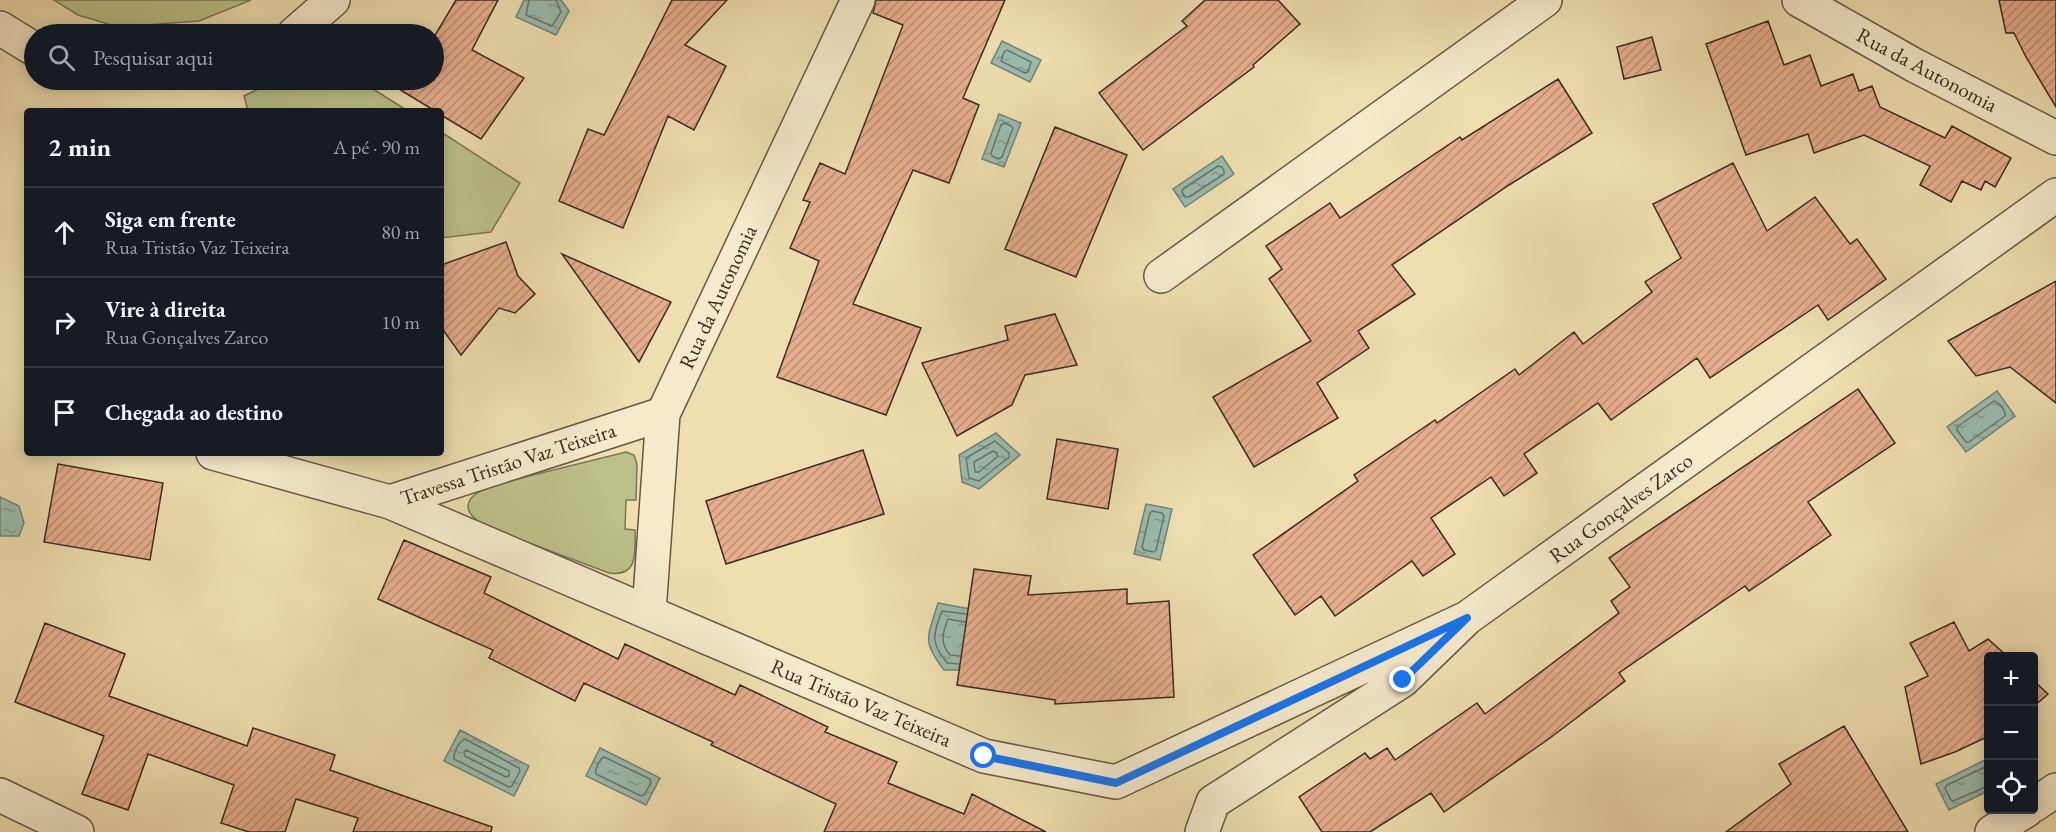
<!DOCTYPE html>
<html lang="pt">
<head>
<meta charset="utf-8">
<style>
  body { margin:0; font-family:"EB Garamond",serif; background:#20242c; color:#f1f3f6 }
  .controls { position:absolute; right:18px; bottom:18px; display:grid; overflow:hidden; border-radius:6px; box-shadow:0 3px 15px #0003 }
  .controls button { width:54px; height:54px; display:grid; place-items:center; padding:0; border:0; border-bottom:2px solid #363941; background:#171b24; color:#f1f3f6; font:30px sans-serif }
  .stop { position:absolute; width:18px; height:18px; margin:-14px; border:4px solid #1a73e8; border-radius:50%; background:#fff }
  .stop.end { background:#1a73e8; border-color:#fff; box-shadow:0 2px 6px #0008 }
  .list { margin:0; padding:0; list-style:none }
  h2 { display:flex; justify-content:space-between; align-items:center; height:78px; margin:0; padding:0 24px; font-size:26px }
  h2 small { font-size:20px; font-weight:400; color:#9ea1a6 }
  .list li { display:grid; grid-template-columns:39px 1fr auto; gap:18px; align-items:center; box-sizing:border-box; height:90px; padding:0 24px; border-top:2px solid #363941 }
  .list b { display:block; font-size:22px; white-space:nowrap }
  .list p { margin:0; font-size:20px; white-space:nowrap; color:#9ea1a6 }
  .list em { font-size:20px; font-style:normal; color:#9ea1a6 }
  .icon { flex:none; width:33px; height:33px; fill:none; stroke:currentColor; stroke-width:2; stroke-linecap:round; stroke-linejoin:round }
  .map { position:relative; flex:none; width:2056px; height:832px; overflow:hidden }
  .search { position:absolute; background:#171b24; box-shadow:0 3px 15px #0003; left:24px; top:24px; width:420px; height:66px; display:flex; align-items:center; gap:15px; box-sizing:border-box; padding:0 21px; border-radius:33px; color:#9ea1a6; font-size:22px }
  .panel { position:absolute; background:#171b24; box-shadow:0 3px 15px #0003; left:24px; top:108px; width:420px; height:348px; border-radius:6px }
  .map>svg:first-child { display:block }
</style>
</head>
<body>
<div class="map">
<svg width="2056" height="832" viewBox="0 0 2056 832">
  <defs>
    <pattern id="water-ripples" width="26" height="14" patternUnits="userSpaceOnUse" patternTransform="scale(1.5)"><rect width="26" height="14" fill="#9abcaf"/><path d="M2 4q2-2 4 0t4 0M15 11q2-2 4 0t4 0" fill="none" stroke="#7f998e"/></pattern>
    <pattern id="building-hatch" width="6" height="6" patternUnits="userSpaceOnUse" patternTransform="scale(1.5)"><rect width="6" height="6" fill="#e7ae8d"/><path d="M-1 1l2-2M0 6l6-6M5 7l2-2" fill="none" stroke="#bc8e73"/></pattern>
  </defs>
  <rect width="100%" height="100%" fill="#efdfb0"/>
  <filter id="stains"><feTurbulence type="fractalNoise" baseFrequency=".00333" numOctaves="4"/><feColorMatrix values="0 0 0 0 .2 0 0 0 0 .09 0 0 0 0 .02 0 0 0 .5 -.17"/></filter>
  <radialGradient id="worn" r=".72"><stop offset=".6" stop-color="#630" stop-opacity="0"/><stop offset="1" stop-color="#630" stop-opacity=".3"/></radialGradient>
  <path fill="#bcc189" stroke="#7a7656" stroke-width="1.5" d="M 54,0 L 251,0 L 199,21 L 118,27 L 78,15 Z
    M 277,80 L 359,80 L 408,111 L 248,111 L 244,96 Z
    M 441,132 L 520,183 L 491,232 L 441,238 Z
    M 626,452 L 634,455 L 637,464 L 636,500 L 626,500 L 625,529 L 635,530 C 635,552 639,577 609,573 L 489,528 C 459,512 462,497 493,485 Z"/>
  <path fill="url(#water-ripples)" stroke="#738277" stroke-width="1.5" d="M 524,0 L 561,0 L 569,11 L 556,35 L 516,17 Z
    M 1002,41 L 1041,60 L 1030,82 L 991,63 Z
    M 999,114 L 1021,123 L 1004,167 L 982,159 Z
    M 1222,156 L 1234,174 L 1185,207 L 1173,189 Z
    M 1997,391 L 2015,416 L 1966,452 L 1947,427 Z
    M 996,433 L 1020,455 L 979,489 L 962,482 L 959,455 Z
    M 0,497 L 19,506 L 24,523 L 19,536 L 0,536 Z
    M 1146,504 L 1172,509 L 1160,560 L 1134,554 Z
    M 938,603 L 992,613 L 961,670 L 944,670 C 921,640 928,637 938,603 Z
    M 460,730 L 529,766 L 514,796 L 444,761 Z
    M 600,748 L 660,778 L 646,805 L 586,776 Z
    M 1985,760 L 1988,767 L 1988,791 L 1949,810 L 1936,784 Z"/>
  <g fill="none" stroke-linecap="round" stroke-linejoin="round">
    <path stroke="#6a7468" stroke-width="1.5" d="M 529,0 L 526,15 L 552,26 L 561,12 L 556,0
      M 1007,50 L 1031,62 L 1028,72 L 1025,73 L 1001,61 L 1004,52 Z
      M 1005,123 L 1011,126 L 1013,128 L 1002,157 L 998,159 L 992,156 L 991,153 L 1001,125 Z
      M 1218,166 L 1222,167 L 1224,171 L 1224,174 L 1189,197 L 1185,197 L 1182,192 L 1183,189 Z
      M 1994,401 C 1999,402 2006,411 2005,416 L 1969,442 L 1966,442 L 1957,430 L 1957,427 Z
      M 995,441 L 1009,453 L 1009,457 L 979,481 L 969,478 L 966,458 Z
      M 993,451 L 997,453 L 997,457 L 979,472 L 975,472 L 974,462 Z
      M 1152,511 L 1162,513 L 1164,516 L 1156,550 L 1154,552 L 1144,550 L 1142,547 L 1150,513 Z
      M 960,656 L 950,655 C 940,643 942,634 948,619 L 965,622
      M 959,664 L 947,663 C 930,642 933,635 942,611 L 966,614
      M 465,739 L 519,768 L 520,771 L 512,786 L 509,787 L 454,759 C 453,754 459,741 465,739 Z
      M 466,750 L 509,771 L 509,776 L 506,777 L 465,756 L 464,753 Z
      M 604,757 L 650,779 L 651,783 L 644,795 L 641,796 L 596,774 C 594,770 600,759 604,757 Z
      M 1988,768 L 1983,768 L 1947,785 L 1945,788 L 1951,800 L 1953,801 L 1988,786"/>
  </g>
  <path fill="url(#building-hatch)" stroke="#392b22" stroke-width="1.5" d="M 456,0 L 498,0 L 472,50 L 524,78 L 481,139 L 441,115 L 441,111 L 435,111 L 384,80 L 434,80 L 434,37 Z
    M 672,0 L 727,0 L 685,45 L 726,66 L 694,130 L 668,116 L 623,228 L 559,201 L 588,129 L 604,135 Z
    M 876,0 L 1005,0 L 963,98 L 979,105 L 949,183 L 913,170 L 853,304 L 921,328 L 886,415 L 777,377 L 819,261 L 790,248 L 810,202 L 803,200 L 820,163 L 845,174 L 903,25 L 873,13 Z
    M 1205,0 L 1278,0 L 1300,24 L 1253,65 L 1254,67 L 1143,150 L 1099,93 L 1187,26 L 1182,21 Z
    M 1999,0 L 2056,0 L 2056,107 L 2026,57 L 2014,33 L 2006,33 Z
    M 1768,21 L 1784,65 L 1810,55 L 1821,86 L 1853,74 L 1859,91 L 1872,86 L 1880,107 L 1945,138 L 1952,126 L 2011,158 L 1995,187 L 1985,181 L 1981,190 L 1962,181 L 1951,202 L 1920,185 L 1930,166 L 1864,135 L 1814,153 L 1808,134 L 1746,155 L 1706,44 Z
    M 1652,37 L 1661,70 L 1624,79 L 1617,47 Z
    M 1558,79 L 1592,133 L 1509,185 L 1392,265 L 1415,294 L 1358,331 L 1369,348 L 1317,383 L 1338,418 L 1254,467 L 1213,397 L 1311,341 L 1269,279 L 1282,269 L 1266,246 L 1330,203 L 1340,218 L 1460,137 L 1462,140 Z
    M 1055,127 L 1127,155 L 1076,277 L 1005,249 Z
    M 1733,163 L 1767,231 L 1815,197 L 1850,244 L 1857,239 L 1886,279 L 1828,320 L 1818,305 L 1710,378 L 1697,358 L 1611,420 L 1598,403 L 1524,454 L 1537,473 L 1504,496 L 1491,477 L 1431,518 L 1455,554 L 1423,576 L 1412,561 L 1335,616 L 1321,596 L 1295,615 L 1253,555 L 1358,481 L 1354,475 L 1435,420 L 1437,423 L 1515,369 L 1519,375 L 1574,332 L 1583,344 L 1652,292 L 1645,282 L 1681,258 L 1653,204 Z
    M 506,242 L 518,276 L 535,294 L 515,313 L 499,308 L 461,355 L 441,327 L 441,265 Z
    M 562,254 L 671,302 L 639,362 Z
    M 2056,281 L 2056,403 L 2010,367 L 1976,376 L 1948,341 Z
    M 1055,314 L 1077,365 L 1025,375 L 1012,405 L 957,436 L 922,363 L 1008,340 L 1005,326 Z
    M 1858,389 L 1895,443 L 1808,502 L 1831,535 L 1749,591 L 1745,586 L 1619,673 L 1625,681 L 1550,738 L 1444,812 L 1431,793 L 1370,832 L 1322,832 L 1299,797 L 1365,753 L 1370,759 L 1387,748 L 1395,760 L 1477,703 L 1485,714 L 1619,613 L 1611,601 L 1630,587 L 1609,558 Z
    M 1057,439 L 1118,449 L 1108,509 L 1047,499 Z
    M 863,450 L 884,514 L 726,564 L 706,501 Z
    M 58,464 L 163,483 L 150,560 L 44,542 Z
    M 404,540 L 491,577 L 484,593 L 618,659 L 625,644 L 735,695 L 740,685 L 828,727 L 825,732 L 897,762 L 888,783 L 964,814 L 972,794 L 1046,832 L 824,832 L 836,804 L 711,745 L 713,742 L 584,683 L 575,701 L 489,658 L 493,650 L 378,599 Z
    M 974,569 L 1031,576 L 1028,595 L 1127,589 L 1127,604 L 1169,601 L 1174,697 L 1055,704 L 1055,700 L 957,685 Z
    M 1954,622 L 1969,651 L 1988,639 L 2008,657 L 1989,657 L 1989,736 L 1955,752 L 1921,764 L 1905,687 L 1928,676 L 1910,643 Z
    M 45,623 L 125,654 L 109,696 L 247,746 L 253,728 L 335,755 L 330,770 L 492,827 L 491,832 L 353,832 L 358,818 L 296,799 L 285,832 L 249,832 L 221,823 L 234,785 L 148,754 L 128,810 L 82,794 L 104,736 L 15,702 Z
    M 2034,681 L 2048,694 L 2034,706 Z
    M 1844,726 L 1908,832 L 1726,832 L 1791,784 L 1779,764 Z"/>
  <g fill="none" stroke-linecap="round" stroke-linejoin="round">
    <defs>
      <path id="minor" d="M 1799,0 L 1914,65 L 2056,138
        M 0,28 L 34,49
        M 294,34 L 333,0
        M 1161,276 L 1545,0
        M 213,453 L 390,502 L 984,756 L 1116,782 L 1467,618
        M 390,502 L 663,414
        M 649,612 L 663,414 L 858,0
        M 0,795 L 77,832
        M 2034,805 L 2056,790
        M 1202,832 L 1213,802 L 1403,680 L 1467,618 L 2056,195
        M 1992,832 L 2027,810"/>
    </defs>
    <use href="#minor" stroke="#665846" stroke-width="36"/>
    <use href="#minor" stroke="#f5eacc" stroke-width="33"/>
  </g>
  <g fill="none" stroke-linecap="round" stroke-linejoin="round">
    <path stroke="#1a73e8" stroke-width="8" d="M 984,756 L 1116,783 L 1467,618 L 1403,680"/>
  </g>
  <g text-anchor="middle" stroke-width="4.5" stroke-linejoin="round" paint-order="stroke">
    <g font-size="21" fill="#392b22" stroke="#f5eacc">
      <text transform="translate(1927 70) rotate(28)" y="7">Rua da Autonomia</text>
      <text transform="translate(718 297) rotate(-65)" y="7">Rua da Autonomia</text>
      <text transform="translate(508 464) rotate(-18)" y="7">Travessa Tristão Vaz Teixeira</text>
      <text transform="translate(1621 508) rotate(-36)" y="7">Rua Gonçalves Zarco</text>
      <text transform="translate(861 703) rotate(23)" y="7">Rua Tristão Vaz Teixeira</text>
    </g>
  </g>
  <rect width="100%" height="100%" filter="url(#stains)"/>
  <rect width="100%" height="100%" fill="url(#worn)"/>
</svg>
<div class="controls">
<button>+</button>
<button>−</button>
<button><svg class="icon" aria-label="locate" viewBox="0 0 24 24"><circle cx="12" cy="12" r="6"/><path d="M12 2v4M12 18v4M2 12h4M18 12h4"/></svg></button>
</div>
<div class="stop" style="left:984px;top:756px"></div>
<div class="stop end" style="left:1403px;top:680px"></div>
<div class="search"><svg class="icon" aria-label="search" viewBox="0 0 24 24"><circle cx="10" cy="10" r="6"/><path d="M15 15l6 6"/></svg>Pesquisar aqui</div>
<section class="panel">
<h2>2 min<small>A pé · 90 m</small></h2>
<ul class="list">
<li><svg class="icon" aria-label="ahead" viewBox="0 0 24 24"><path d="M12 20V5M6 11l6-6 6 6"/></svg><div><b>Siga em frente</b><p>Rua Tristão Vaz Teixeira</p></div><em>80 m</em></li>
<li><svg class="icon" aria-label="right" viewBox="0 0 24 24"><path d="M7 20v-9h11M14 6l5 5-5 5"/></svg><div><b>Vire à direita</b><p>Rua Gonçalves Zarco</p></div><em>10 m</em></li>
<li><svg class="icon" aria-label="arrive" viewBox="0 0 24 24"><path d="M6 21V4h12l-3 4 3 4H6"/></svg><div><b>Chegada ao destino</b></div></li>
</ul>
</section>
</div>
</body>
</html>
